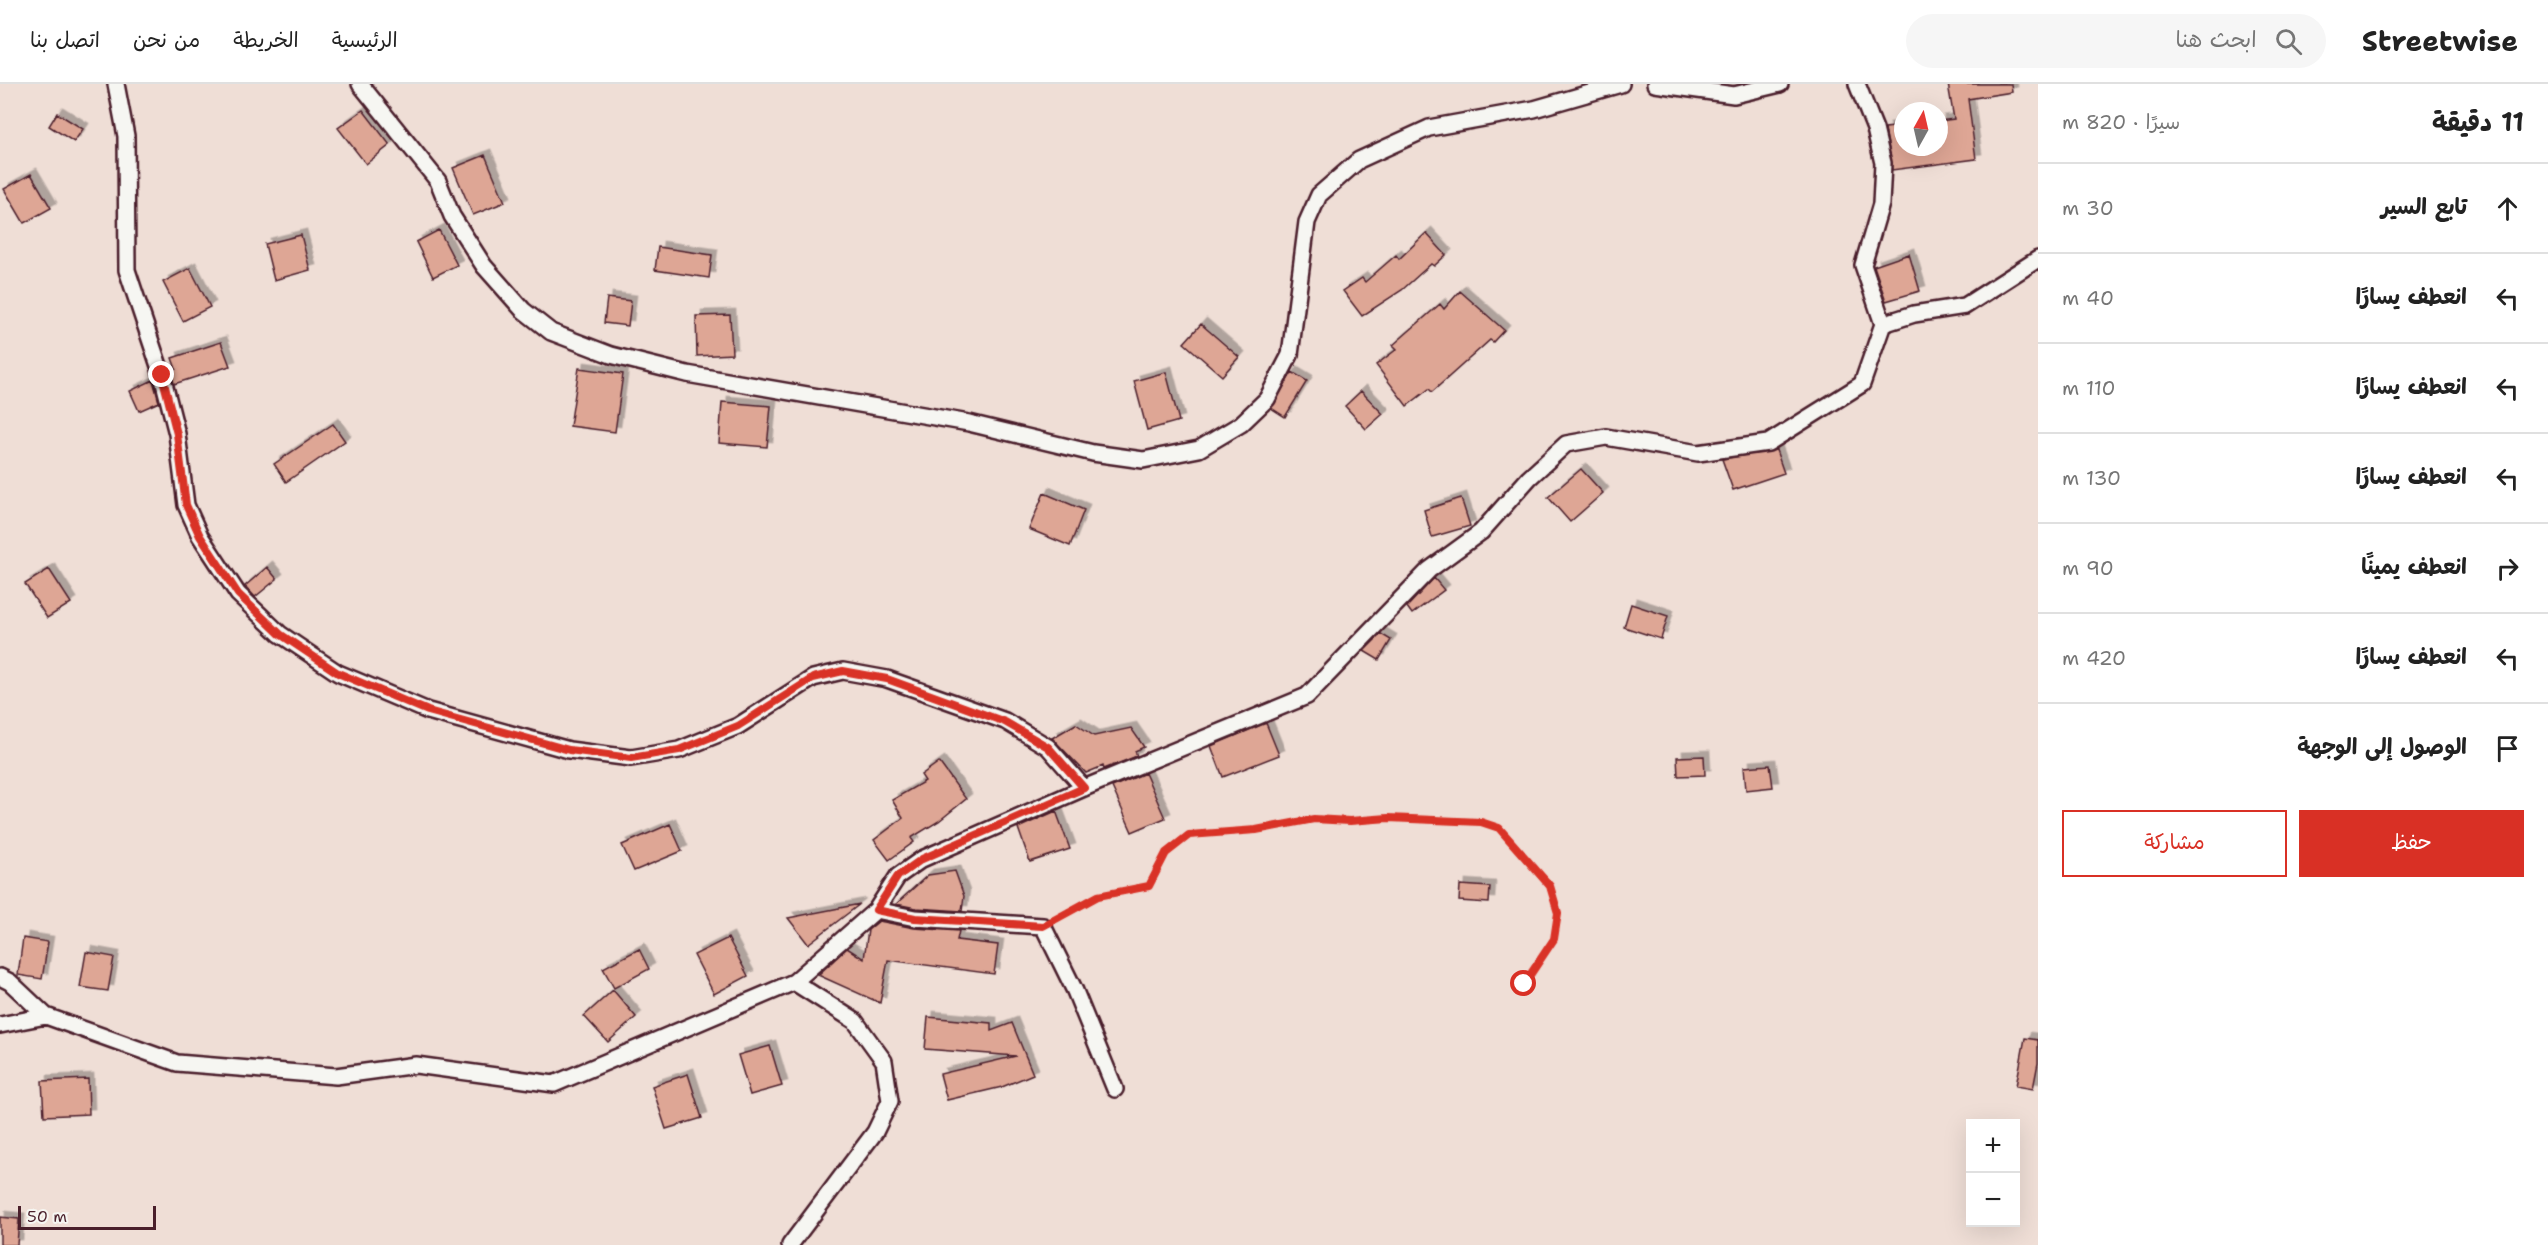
<!DOCTYPE html>
<html lang="ar">
<head>
<meta charset="utf-8">
<style>
  body { margin:0; font-family:"Shantell Sans","Playpen Sans Arabic",sans-serif; background:#f6f6f6; color:#222; direction:rtl }
  .controls { position:absolute; right:18px; bottom:18px; display:grid; overflow:hidden; border-radius:0px; box-shadow:0 6px 24px #0002 }
  .controls button { width:54px; height:54px; display:grid; place-items:center; padding:0; border:0; border-bottom:2px solid #e0e0e0; background:#fff; color:#222; font:30px sans-serif }
  .compass { position:absolute; left:1894px; top:18px; width:54px; height:54px; border-radius:50%; background:#fff; box-shadow:0 6px 24px #0002; rotate:8deg }
  .scale { position:absolute; left:18px; bottom:15px; width:138px; box-sizing:border-box; padding-left:6px; border:3px solid #4a1f2b; border-top:0; font-size:16px; line-height:21px; white-space:nowrap; color:#4a1f2b; -webkit-text-stroke:4px #f6f6f2; paint-order:stroke }
  .stop { position:absolute; width:18px; height:18px; margin:-14px; border:4px solid #d93025; border-radius:50%; background:#fff }
  .stop.end { background:#d93025; border-color:#fff; box-shadow:0 2px 6px #0008 }
  .list { margin:0; padding:0; list-style:none }
  h2 { display:flex; justify-content:space-between; align-items:center; height:78px; margin:0; padding:0 24px; font-size:26px }
  h2 small { font-size:20px; font-weight:400; color:#767676 }
  .list li { display:grid; grid-template-columns:39px 1fr auto; gap:18px; align-items:center; box-sizing:border-box; height:90px; padding:0 24px; border-top:2px solid #e0e0e0 }
  .list b { display:block; font-size:22px; white-space:nowrap }
  .list em { font-size:20px; font-style:normal; color:#767676 }
  .actions { display:flex; gap:12px; padding:18px 24px }
  .actions a { flex:1; padding:14px 0; border:2px solid #d93025; border-radius:0px; text-align:center; font-size:21px; color:#d93025 }
  .actions .main { background:#d93025; color:#fff }
  .icon { flex:none; width:33px; height:33px; fill:none; stroke:currentColor; stroke-width:2; stroke-linecap:round; stroke-linejoin:round }
  .map { position:relative; flex:none; width:2038px; height:1161px; overflow:hidden; direction:ltr }
  header { display:flex; align-items:center; gap:36px; box-sizing:border-box; height:84px; padding:0 30px; background:#fff; border-bottom:2px solid #e0e0e0 }
  header strong { font-size:28px }
  nav { display:flex; gap:33px; margin-inline-start:auto; font-size:21px }
  .search { width:420px; height:54px; background:#f6f6f6; display:flex; align-items:center; gap:15px; box-sizing:border-box; padding:0 21px; border-radius:33px; color:#767676; font-size:22px }
  main { display:flex }
  aside { flex:1; background:#fff }
  .map>svg:first-child { display:block }
</style>
</head>
<body>
<header>
<strong>Streetwise</strong>
<div class="search"><svg class="icon" aria-label="search" viewBox="0 0 24 24"><circle cx="10" cy="10" r="6"/><path d="M15 15l6 6"/></svg>ابحث هنا</div>
<nav><a>الرئيسية</a><a>الخريطة</a><a>من نحن</a><a>اتصل بنا</a></nav>
</header>
<main>
<aside>
<h2>11 دقيقة<small>سيرًا · 820 m</small></h2>
<ul class="list">
<li><svg class="icon" aria-label="ahead" viewBox="0 0 24 24"><path d="M12 20V5M6 11l6-6 6 6"/></svg><div><b>تابع السير</b></div><em>30 m</em></li>
<li><svg class="icon" aria-label="left" viewBox="0 0 24 24"><path d="M17 20v-9H6M10 6l-5 5 5 5"/></svg><div><b>انعطف يسارًا</b></div><em>40 m</em></li>
<li><svg class="icon" aria-label="left" viewBox="0 0 24 24"><path d="M17 20v-9H6M10 6l-5 5 5 5"/></svg><div><b>انعطف يسارًا</b></div><em>110 m</em></li>
<li><svg class="icon" aria-label="left" viewBox="0 0 24 24"><path d="M17 20v-9H6M10 6l-5 5 5 5"/></svg><div><b>انعطف يسارًا</b></div><em>130 m</em></li>
<li><svg class="icon" aria-label="right" viewBox="0 0 24 24"><path d="M7 20v-9h11M14 6l5 5-5 5"/></svg><div><b>انعطف يمينًا</b></div><em>90 m</em></li>
<li><svg class="icon" aria-label="left" viewBox="0 0 24 24"><path d="M17 20v-9H6M10 6l-5 5 5 5"/></svg><div><b>انعطف يسارًا</b></div><em>420 m</em></li>
<li><svg class="icon" aria-label="arrive" viewBox="0 0 24 24"><path d="M6 21V4h12l-3 4 3 4H6"/></svg><div><b>الوصول إلى الوجهة</b></div></li>
</ul>
<div class="actions"><a class="main">حفظ</a><a>مشاركة</a></div>
</aside>
<div class="map">
<svg width="2038" height="1161" viewBox="0 0 2038 1161">
  <defs>
    <filter id="shadow"><feDropShadow dx="5.5" dy="-5.5" stdDeviation="0" flood-color="#0004"/></filter>
  </defs>
  <rect width="100%" height="100%" fill="#efded6"/>
  <filter id="ink" filterUnits="userSpaceOnUse"><feTurbulence type="fractalNoise" baseFrequency=".0167" numOctaves="2"/><feDisplacementMap in="SourceGraphic" scale="12" xChannelSelector="R" yChannelSelector="G"/><feConvolveMatrix kernelMatrix="1 2 1 2 8 2 1 2 1" color-interpolation-filters="sRGB"/></filter>
  <g filter="url(#ink)">
    <path fill="#dea695" stroke="#4a1f2b" stroke-width="1.5" filter="url(#shadow)" d="M 1948,0 L 2011,0 L 2012,8 L 1968,15 L 1976,75 L 1892,86 L 1885,44 L 1903,42 L 1903,63 L 1939,63 L 1939,37 L 1954,35 Z
      M 363,26 L 390,61 L 366,80 L 338,44 Z
      M 57,29 L 83,45 L 74,58 L 49,42 Z
      M 485,71 L 505,118 L 473,131 L 453,84 Z
      M 31,90 L 51,124 L 24,139 L 4,105 Z
      M 439,146 L 457,181 L 433,193 L 416,158 Z
      M 1426,149 L 1446,171 L 1434,182 L 1431,180 L 1402,206 L 1362,232 L 1343,207 L 1362,194 L 1365,198 L 1396,171 L 1399,175 Z
      M 301,151 L 310,186 L 274,196 L 265,160 Z
      M 658,163 L 712,171 L 709,194 L 655,186 Z
      M 1909,170 L 1920,207 L 1886,217 L 1874,182 Z
      M 190,184 L 210,223 L 183,237 L 163,198 Z
      M 1460,207 L 1504,246 L 1493,258 L 1490,256 L 1432,308 L 1429,305 L 1407,322 L 1376,281 L 1397,265 L 1393,261 L 1440,220 L 1444,225 Z
      M 607,214 L 631,217 L 628,242 L 604,239 Z
      M 730,231 L 732,270 L 697,272 L 696,232 Z
      M 1201,240 L 1239,273 L 1222,292 L 1184,259 Z
      M 221,258 L 230,282 L 174,300 L 171,288 L 176,285 L 172,274 Z
      M 579,284 L 623,290 L 615,348 L 570,342 Z
      M 1166,288 L 1179,337 L 1147,346 L 1134,297 Z
      M 1292,288 L 1307,297 L 1285,333 L 1271,324 Z
      M 153,296 L 159,318 L 139,327 L 130,307 Z
      M 1361,307 L 1383,330 L 1366,345 L 1345,322 Z
      M 722,318 L 771,322 L 767,363 L 719,359 Z
      M 333,340 L 345,357 L 286,398 L 274,380 Z
      M 1776,366 L 1784,389 L 1733,406 L 1722,375 Z
      M 1581,385 L 1603,409 L 1570,438 L 1548,413 Z
      M 1044,409 L 1084,426 L 1070,462 L 1029,445 Z
      M 1461,414 L 1470,442 L 1432,453 L 1424,426 Z
      M 267,483 L 277,495 L 255,513 L 245,502 Z
      M 49,485 L 71,519 L 47,534 L 25,500 Z
      M 1434,494 L 1444,506 L 1412,530 L 1407,523 Z
      M 1631,520 L 1668,532 L 1661,555 L 1624,543 Z
      M 1381,550 L 1391,556 L 1379,576 L 1364,567 Z
      M 1266,639 L 1279,671 L 1223,693 L 1211,662 Z
      M 1076,640 L 1094,652 L 1131,644 L 1144,663 L 1135,667 L 1137,672 L 1104,685 L 1103,682 L 1086,689 L 1052,654 Z
      M 1704,672 L 1705,691 L 1678,692 L 1677,673 Z
      M 939,678 L 966,715 L 939,737 L 911,754 L 914,758 L 889,776 L 874,756 L 903,734 L 892,716 L 925,697 L 921,691 Z
      M 1770,681 L 1773,703 L 1746,706 L 1744,683 Z
      M 1145,689 L 1165,734 L 1132,748 L 1112,703 Z
      M 1056,727 L 1070,765 L 1030,778 L 1018,744 Z
      M 670,740 L 682,767 L 634,787 L 622,761 Z
      M 955,787 L 964,812 L 962,827 L 916,824 L 896,820 L 928,791 Z
      M 1460,801 L 1490,803 L 1489,819 L 1459,817 Z
      M 860,820 L 808,860 L 788,834 Z
      M 879,837 L 914,844 L 959,847 L 957,856 L 998,861 L 994,890 L 888,876 L 880,919 L 818,891 L 847,864 L 864,875 L 868,846 Z
      M 23,854 L 48,858 L 42,895 L 18,891 Z
      M 728,854 L 748,892 L 714,910 L 694,871 Z
      M 639,865 L 649,885 L 614,904 L 603,884 Z
      M 86,868 L 114,873 L 108,907 L 80,903 Z
      M 613,906 L 636,933 L 608,958 L 584,932 Z
      M 928,933 L 991,939 L 991,947 L 1012,939 L 1033,990 L 1002,1003 L 947,1016 L 940,990 L 1016,972 L 925,965 Z
      M 2025,954 L 2038,956 L 2038,979 L 2033,1005 L 2016,1002 Z
      M 770,962 L 782,1002 L 750,1011 L 738,971 Z
      M 688,990 L 702,1034 L 666,1045 L 652,1002 Z
      M 88,995 L 89,1030 L 44,1032 L 42,997 Z
      M 0,1133 L 19,1135 L 17,1161 L 0,1161 Z"/>
    <g fill="none" stroke-linecap="round" stroke-linejoin="round">
      <defs>
        <path id="minor" d="M 116,0 L 126,52 L 127,186 L 162,291 L 177,350 L 186,421 L 200,452 L 238,510 L 280,550 L 338,589 L 428,627 L 569,666 L 631,674 L 679,666 L 738,642 L 813,594 L 843,587 L 887,595 L 1005,637 L 1048,663 L 1084,704
          M 360,0 L 438,97 L 452,132 L 484,182 L 523,226 L 551,248 L 611,271 L 687,290 L 969,339 L 1093,369 L 1143,376 L 1199,365 L 1241,340 L 1267,315 L 1290,271 L 1307,138 L 1319,111 L 1359,76 L 1429,44 L 1534,25 L 1621,0
          M 1655,0 L 1734,11 L 1780,0
          M 1883,240 L 1914,230 L 1965,222 L 2038,175
          M 876,826 L 915,834 L 1043,842 L 1075,907 L 1115,1005
          M 0,893 L 10,898 L 46,932 L 177,979 L 336,992 L 416,981 L 554,1000 L 794,898 L 876,826 L 898,792 L 922,775 L 1084,704 L 1307,612 L 1429,486 L 1481,448 L 1529,394 L 1566,360 L 1606,353 L 1698,369 L 1768,359 L 1862,300 L 1883,240 L 1863,181 L 1881,120 L 1883,79 L 1875,45 L 1857,0
          M 0,941 L 46,932
          M 790,1161 L 875,1048 L 890,1017 L 884,977 L 855,937 L 794,898"/>
      </defs>
      <use href="#minor" stroke="#4a1f2b" stroke-width="20"/>
      <path stroke="#4a1f2b" stroke-width="3" stroke-dasharray="1.5 4.5" stroke-linecap="butt" d="M 1057,834 L 1098,812 L 1149,802 L 1166,769 L 1189,751 L 1255,746 L 1314,735 L 1350,737 L 1388,734 L 1481,738 L 1499,744 L 1550,802 L 1559,829 L 1554,855 L 1524,900"/>
      <use href="#minor" stroke="#f6f6f2" stroke-width="15"/>
    </g>
  </g>
  <g fill="none" stroke-linecap="round" stroke-linejoin="round" filter="url(#ink)">
    <path stroke="#d93025" stroke-width="8" d="M 162,291 L 177,350 L 186,421 L 200,452 L 238,510 L 280,550 L 338,589 L 428,627 L 569,666 L 631,674 L 679,666 L 738,642 L 813,594 L 843,587 L 887,595 L 1005,638 L 1048,663 L 1084,704 L 922,775 L 898,792 L 876,826 L 915,834 L 1043,842 L 1098,812 L 1149,802 L 1166,769 L 1189,751 L 1256,746 L 1314,735 L 1350,737 L 1388,734 L 1481,738 L 1499,744 L 1550,802 L 1558,829 L 1554,855 L 1524,900"/>
  </g>
</svg>
<div class="controls">
<button>+</button>
<button>−</button>
</div>
<svg class="compass" viewBox="-18 -18 36 36"><path d="M0-13l5 13h-10z" fill="#e53935"/><path d="M0 13l5-13h-10z" fill="#767676"/></svg>
<div class="scale">50 m</div>
<div class="stop" style="left:1524px;top:900px"></div>
<div class="stop end" style="left:162px;top:291px"></div>
</div>
</main>
</body>
</html>
